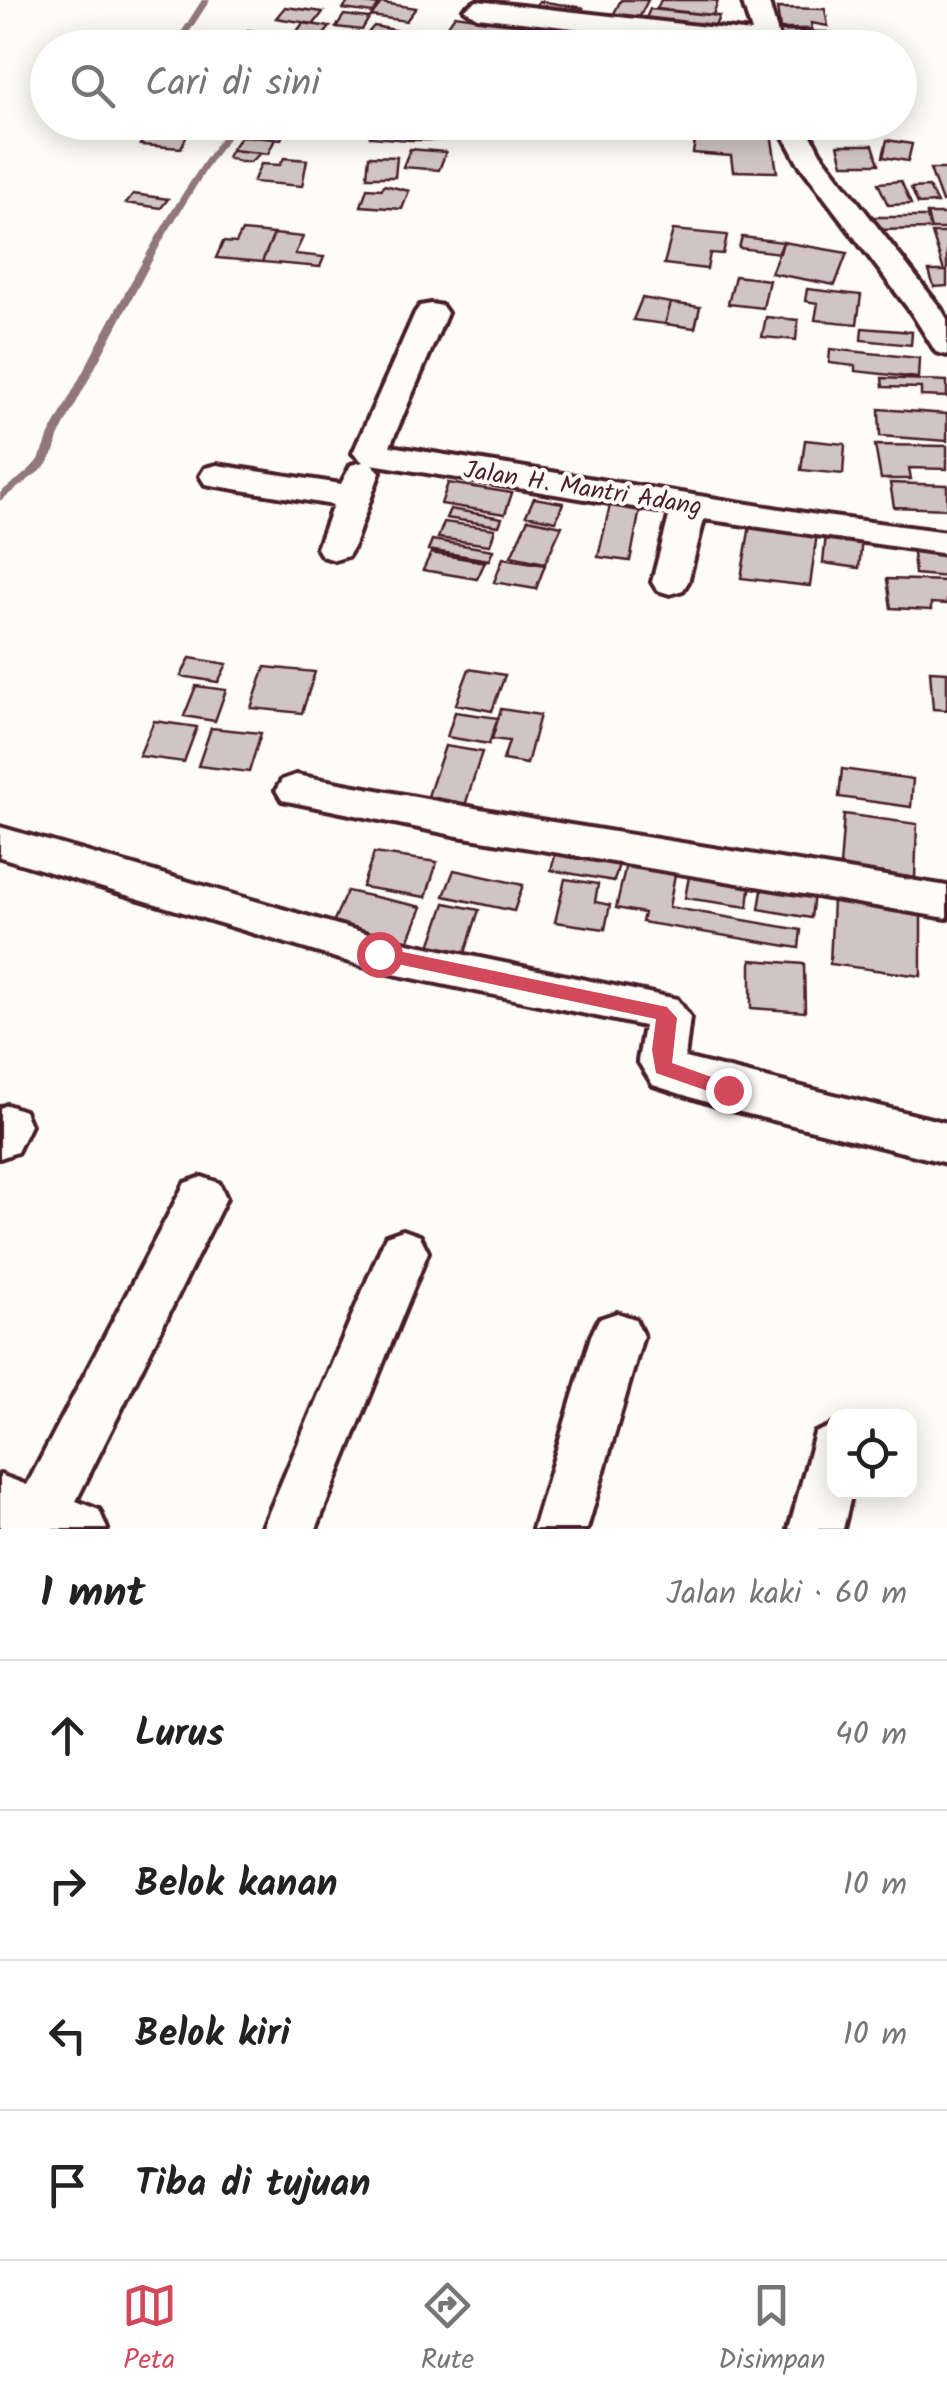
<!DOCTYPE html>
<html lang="id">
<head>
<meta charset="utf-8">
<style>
  body { margin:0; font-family:Kalam,sans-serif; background:#f6f6f6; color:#222 }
  .controls { position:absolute; right:30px; bottom:30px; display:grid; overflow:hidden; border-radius:20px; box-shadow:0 5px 25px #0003 }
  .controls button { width:90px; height:90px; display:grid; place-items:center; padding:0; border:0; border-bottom:2px solid #e0e0e0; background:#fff; color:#222; font:50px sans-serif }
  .stop { position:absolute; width:30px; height:30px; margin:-22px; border:8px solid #d1495b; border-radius:50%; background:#fff }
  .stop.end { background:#d1495b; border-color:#fff; box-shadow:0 2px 10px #0008 }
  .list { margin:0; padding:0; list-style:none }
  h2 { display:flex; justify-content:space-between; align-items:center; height:130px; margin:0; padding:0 40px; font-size:42px }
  h2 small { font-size:32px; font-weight:400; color:#767676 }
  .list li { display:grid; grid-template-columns:65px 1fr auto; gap:30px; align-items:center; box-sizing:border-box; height:150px; padding:0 40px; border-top:2px solid #e0e0e0 }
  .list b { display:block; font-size:38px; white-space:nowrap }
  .list em { font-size:32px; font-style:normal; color:#767676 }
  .icon { flex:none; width:55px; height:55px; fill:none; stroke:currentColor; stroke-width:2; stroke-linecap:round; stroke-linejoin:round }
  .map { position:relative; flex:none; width:947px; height:1529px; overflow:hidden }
  .search { position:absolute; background:#fff; box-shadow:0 5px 25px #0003; left:30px; right:30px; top:30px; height:110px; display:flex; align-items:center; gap:25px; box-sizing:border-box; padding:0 35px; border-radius:55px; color:#767676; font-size:38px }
  .sheet { height:730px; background:#fff }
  nav { display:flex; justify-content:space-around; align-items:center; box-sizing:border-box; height:140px; border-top:2px solid #e0e0e0; background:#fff; font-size:28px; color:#767676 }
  nav a { display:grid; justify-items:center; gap:5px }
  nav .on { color:#d1495b }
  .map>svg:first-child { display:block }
</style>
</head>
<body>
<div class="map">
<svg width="947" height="1529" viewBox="0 0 947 1529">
  <rect width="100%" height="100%" fill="#fdfcf7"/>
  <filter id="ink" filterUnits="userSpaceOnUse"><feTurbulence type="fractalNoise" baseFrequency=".01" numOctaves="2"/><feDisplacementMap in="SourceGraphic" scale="20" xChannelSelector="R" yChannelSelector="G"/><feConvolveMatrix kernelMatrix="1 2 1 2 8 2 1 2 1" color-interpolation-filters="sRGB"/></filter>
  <g filter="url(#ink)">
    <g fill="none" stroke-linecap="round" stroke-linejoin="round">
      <path fill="#91777b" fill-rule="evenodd" d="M 202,0 L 210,0 L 179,48 L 171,48 Z
        M 228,122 L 237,122 L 238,125 L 211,162 L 164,238 L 58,437 L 54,453 L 44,468 L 0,501 L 0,493 C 23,474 40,467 48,437 C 106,331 157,222 230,125 Z"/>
    </g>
    <path fill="#d0c5c4" stroke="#4a1f2b" stroke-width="2.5" d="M 621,0 L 648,0 L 635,26 L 609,23 Z
      M 661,0 L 709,0 L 718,1 L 713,15 L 657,9 Z
      M 349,1 L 379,5 L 373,13 L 343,9 Z
      M 539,1 L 583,8 L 576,19 L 531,12 Z
      M 381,3 L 416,8 L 406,21 L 371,16 Z
      M 285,7 L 323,12 L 314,24 L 276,18 Z
      M 777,8 L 825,9 L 828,26 L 811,23 L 812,29 L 780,29 Z
      M 650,9 L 719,16 L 712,35 L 642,27 Z
      M 488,13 L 516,21 L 551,26 L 543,39 L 511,35 L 509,39 L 446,28 L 455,15 L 484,19 Z
      M 344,15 L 369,18 L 362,30 L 336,27 Z
      M 563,19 L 590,24 L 575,48 L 544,48 Z
      M 303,23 L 330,27 L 322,37 L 295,34 Z
      M 592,24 L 637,30 L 626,48 L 577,48 Z
      M 374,26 L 395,30 L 381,47 L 359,43 Z
      M 638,28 L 687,35 L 681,48 L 628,48 Z
      M 248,30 L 275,35 L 262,48 L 231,48 Z
      M 777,31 L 827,32 L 829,42 L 779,41 Z
      M 440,32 L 499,39 L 495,48 L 433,44 Z
      M 512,37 L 536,40 L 532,48 L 506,48 Z
      M 779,42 L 830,43 L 831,48 L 779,48 Z
      M 152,122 L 193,122 L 181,148 L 140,145 Z
      M 250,122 L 278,124 L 274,130 L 285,131 L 281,139 L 243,135 Z
      M 318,122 L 361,122 L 357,130 L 338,128 L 334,134 L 313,131 Z
      M 387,122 L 417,122 L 409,140 L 370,137 L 377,123 Z
      M 417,122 L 442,122 L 438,131 L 446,132 L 442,140 L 409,140 Z
      M 698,122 L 752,122 L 751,131 L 771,133 L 777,172 L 733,171 L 731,156 L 693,153 Z
      M 241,136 L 275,139 L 268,154 L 231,150 Z
      M 887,140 L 912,144 L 908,161 L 883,157 Z
      M 838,145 L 873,145 L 879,164 L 843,164 Z
      M 410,149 L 446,152 L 439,170 L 403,167 Z
      M 231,150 L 261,153 L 250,162 L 240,162 L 227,157 Z
      M 369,156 L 397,157 L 395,177 L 367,177 Z
      M 284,158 L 307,160 L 302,186 L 253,182 L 261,164 L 280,165 Z
      M 930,169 L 947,169 L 947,201 L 942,202 Z
      M 901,181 L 911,204 L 888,205 L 878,183 Z
      M 384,185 L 409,191 L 402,209 L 361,206 L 367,188 L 382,189 Z
      M 929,187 L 937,203 L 918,204 L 911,188 Z
      M 133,194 L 168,199 L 161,208 L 126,203 Z
      M 927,214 L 947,214 L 947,229 L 931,229 Z
      M 868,217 L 927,217 L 931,229 L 872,230 Z
      M 673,230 L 727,235 L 723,254 L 710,253 L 707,269 L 664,264 Z
      M 242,231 L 274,234 L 262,262 L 216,258 L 223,242 L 236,243 Z
      M 932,233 L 947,233 L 947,271 L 944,271 Z
      M 274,234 L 303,237 L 295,254 L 324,257 L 320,267 L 262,262 Z
      M 742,237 L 783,242 L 780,253 L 739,248 Z
      M 783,242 L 847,253 L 835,285 L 771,273 Z
      M 929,271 L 947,271 L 947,286 L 934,287 Z
      M 735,276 L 769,280 L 763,308 L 728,304 Z
      M 807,289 L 861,295 L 857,324 L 815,320 L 818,303 L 805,301 Z
      M 642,298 L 671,303 L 665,324 L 633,320 Z
      M 671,303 L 700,307 L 695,328 L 665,324 Z
      M 766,317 L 798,320 L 796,340 L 762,337 Z
      M 862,328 L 912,332 L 911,345 L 861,340 Z
      M 830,349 L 919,358 L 918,378 L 855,371 L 855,366 L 829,363 Z
      M 882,378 L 947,381 L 947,397 L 921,396 L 921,388 L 883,387 Z
      M 879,409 L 947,414 L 947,441 L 880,436 Z
      M 805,440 L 845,444 L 843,474 L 801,470 Z
      M 875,445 L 947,446 L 947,469 L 909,468 L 911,479 L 881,479 Z
      M 448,483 L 512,493 L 505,514 L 441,504 Z
      M 890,483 L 947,485 L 947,509 L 894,507 Z
      M 534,498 L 563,503 L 556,521 L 526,515 Z
      M 610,505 L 640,509 L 630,561 L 598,557 Z
      M 450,509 L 502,518 L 499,526 L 446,518 Z
      M 528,519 L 562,526 L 545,563 L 511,556 Z
      M 444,522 L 495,529 L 490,545 L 438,538 Z
      M 750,525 L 817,533 L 810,586 L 741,578 Z
      M 826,534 L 862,538 L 859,568 L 823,563 Z
      M 432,540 L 493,550 L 489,560 L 428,550 Z
      M 912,542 L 947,547 L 947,577 L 915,574 Z
      M 431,553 L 485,562 L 477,579 L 423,570 Z
      M 503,558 L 545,565 L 536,589 L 494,582 Z
      M 887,579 L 947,581 L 947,604 L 931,603 L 931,610 L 891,608 Z
      M 190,658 L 227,664 L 218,682 L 181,676 Z
      M 265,667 L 315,672 L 302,713 L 251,708 Z
      M 469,669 L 505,675 L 492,711 L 456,704 Z
      M 930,671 L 947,672 L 947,710 L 933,709 Z
      M 196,686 L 226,690 L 215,721 L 184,716 Z
      M 501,709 L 540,715 L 527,764 L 503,760 L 509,741 L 492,739 Z
      M 455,712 L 498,718 L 489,744 L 447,737 Z
      M 154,721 L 197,727 L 184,762 L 139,756 Z
      M 211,728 L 261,733 L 249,772 L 198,766 Z
      M 445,746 L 482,752 L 462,815 L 424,808 Z
      M 842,769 L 913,779 L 911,807 L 839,797 Z
      M 844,814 L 917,824 L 915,878 L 840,867 Z
      M 558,845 L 621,857 L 614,881 L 551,870 Z
      M 374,853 L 437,862 L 426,897 L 362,887 Z
      M 627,860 L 676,869 L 669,907 L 801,930 L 799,948 L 642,922 L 644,913 L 616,908 Z
      M 454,870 L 523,885 L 514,911 L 444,896 Z
      M 690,871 L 751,880 L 748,907 L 685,898 Z
      M 764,878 L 815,886 L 811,918 L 759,909 Z
      M 565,879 L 598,884 L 595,902 L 610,905 L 605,929 L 555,922 Z
      M 347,891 L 422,907 L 407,944 L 331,927 Z
      M 833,900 L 921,911 L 921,976 L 830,964 Z
      M 445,903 L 479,910 L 462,962 L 427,955 Z
      M 751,960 L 804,964 L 805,1012 L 751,1008 Z"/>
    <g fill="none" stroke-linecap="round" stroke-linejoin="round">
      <defs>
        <path id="street" d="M 742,0 L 768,0 L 782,48 L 748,48 L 477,17 L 464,9 L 477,1 L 752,32 Z
          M 776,122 L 804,122 L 820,153 L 941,309 L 947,319 L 947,355 L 936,352 L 911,312 L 797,161 Z
          M 431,304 L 442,306 L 447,313 L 390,446 L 817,515 L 947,532 L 947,554 L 704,519 L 688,582 L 683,590 L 670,594 L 657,590 L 652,582 L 670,513 L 372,464 L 380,472 L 353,548 L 348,556 L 335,560 L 322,556 L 317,548 L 333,505 L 205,484 L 200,476 L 205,468 L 217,465 L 341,484 L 351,465 L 363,462 L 353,453 L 415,313 L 420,306 Z
          M 296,775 L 540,820 L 947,886 L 947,918 L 458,836 L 282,800 L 276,790 L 282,780 Z
          M 0,827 L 379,937 L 677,999 L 690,1017 L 685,1058 L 947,1123 L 947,1163 L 728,1109 L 653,1085 L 638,1061 L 644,1026 L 379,971 L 0,857 Z
          M 7,1105 L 24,1111 L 30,1125 L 17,1152 L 0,1158 L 0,1108 Z
          M 202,1177 L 219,1183 L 226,1198 L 76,1501 L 99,1510 L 107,1529 L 0,1529 L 0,1475 L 27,1485 L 185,1183 Z
          M 403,1230 L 420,1236 L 428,1252 L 316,1529 L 262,1529 L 386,1236 Z
          M 617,1313 L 635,1319 L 643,1336 L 587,1529 L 533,1529 L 591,1336 L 599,1319 Z
          M 834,1425 L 834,1492 L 852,1492 L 843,1529 L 789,1529 L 815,1433 Z"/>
      </defs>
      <use href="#street" stroke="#4a1f2b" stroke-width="8"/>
      <use href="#street" fill="#fdfcf7" fill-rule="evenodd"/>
    </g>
  </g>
  <path fill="#d1495b" d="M 379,947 L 667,1007 L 677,1018 L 672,1063 L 734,1085 L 737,1090 L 728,1098 L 656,1073 L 652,1050 L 656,1019 L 379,960 L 370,954 Z"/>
  <g text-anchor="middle" stroke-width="8" stroke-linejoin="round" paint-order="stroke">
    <g font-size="25" fill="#4a1f2b" stroke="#fdfcf7">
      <text transform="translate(583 487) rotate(9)" y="9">Jalan H. Mantri Adang</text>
    </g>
  </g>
</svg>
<div class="controls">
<button><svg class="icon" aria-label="locate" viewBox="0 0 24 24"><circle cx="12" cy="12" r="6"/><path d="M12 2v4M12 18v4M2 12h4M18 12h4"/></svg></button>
</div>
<div class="stop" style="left:379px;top:954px"></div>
<div class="stop end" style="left:728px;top:1090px"></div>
<div class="search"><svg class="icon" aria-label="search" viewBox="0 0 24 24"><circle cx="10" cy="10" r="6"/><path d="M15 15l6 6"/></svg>Cari di sini</div>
</div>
<section class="sheet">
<h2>1 mnt<small>Jalan kaki · 60 m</small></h2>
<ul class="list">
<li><svg class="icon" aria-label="ahead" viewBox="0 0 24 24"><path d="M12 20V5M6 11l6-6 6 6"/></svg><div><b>Lurus</b></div><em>40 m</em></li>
<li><svg class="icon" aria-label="right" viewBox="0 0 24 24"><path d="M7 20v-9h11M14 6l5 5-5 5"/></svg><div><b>Belok kanan</b></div><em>10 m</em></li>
<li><svg class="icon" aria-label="left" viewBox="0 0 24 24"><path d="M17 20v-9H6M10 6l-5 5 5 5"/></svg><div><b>Belok kiri</b></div><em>10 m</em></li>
<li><svg class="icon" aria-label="arrive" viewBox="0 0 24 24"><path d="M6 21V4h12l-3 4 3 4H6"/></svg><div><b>Tiba di tujuan</b></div></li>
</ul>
</section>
<nav>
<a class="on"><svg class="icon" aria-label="map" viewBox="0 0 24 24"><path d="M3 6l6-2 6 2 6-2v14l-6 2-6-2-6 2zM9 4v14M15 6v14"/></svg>Peta</a>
<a><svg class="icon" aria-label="directions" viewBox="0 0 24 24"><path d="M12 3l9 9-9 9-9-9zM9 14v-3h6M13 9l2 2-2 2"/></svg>Rute</a>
<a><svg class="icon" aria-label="saved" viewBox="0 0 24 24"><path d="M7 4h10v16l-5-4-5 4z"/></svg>Disimpan</a>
</nav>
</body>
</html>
